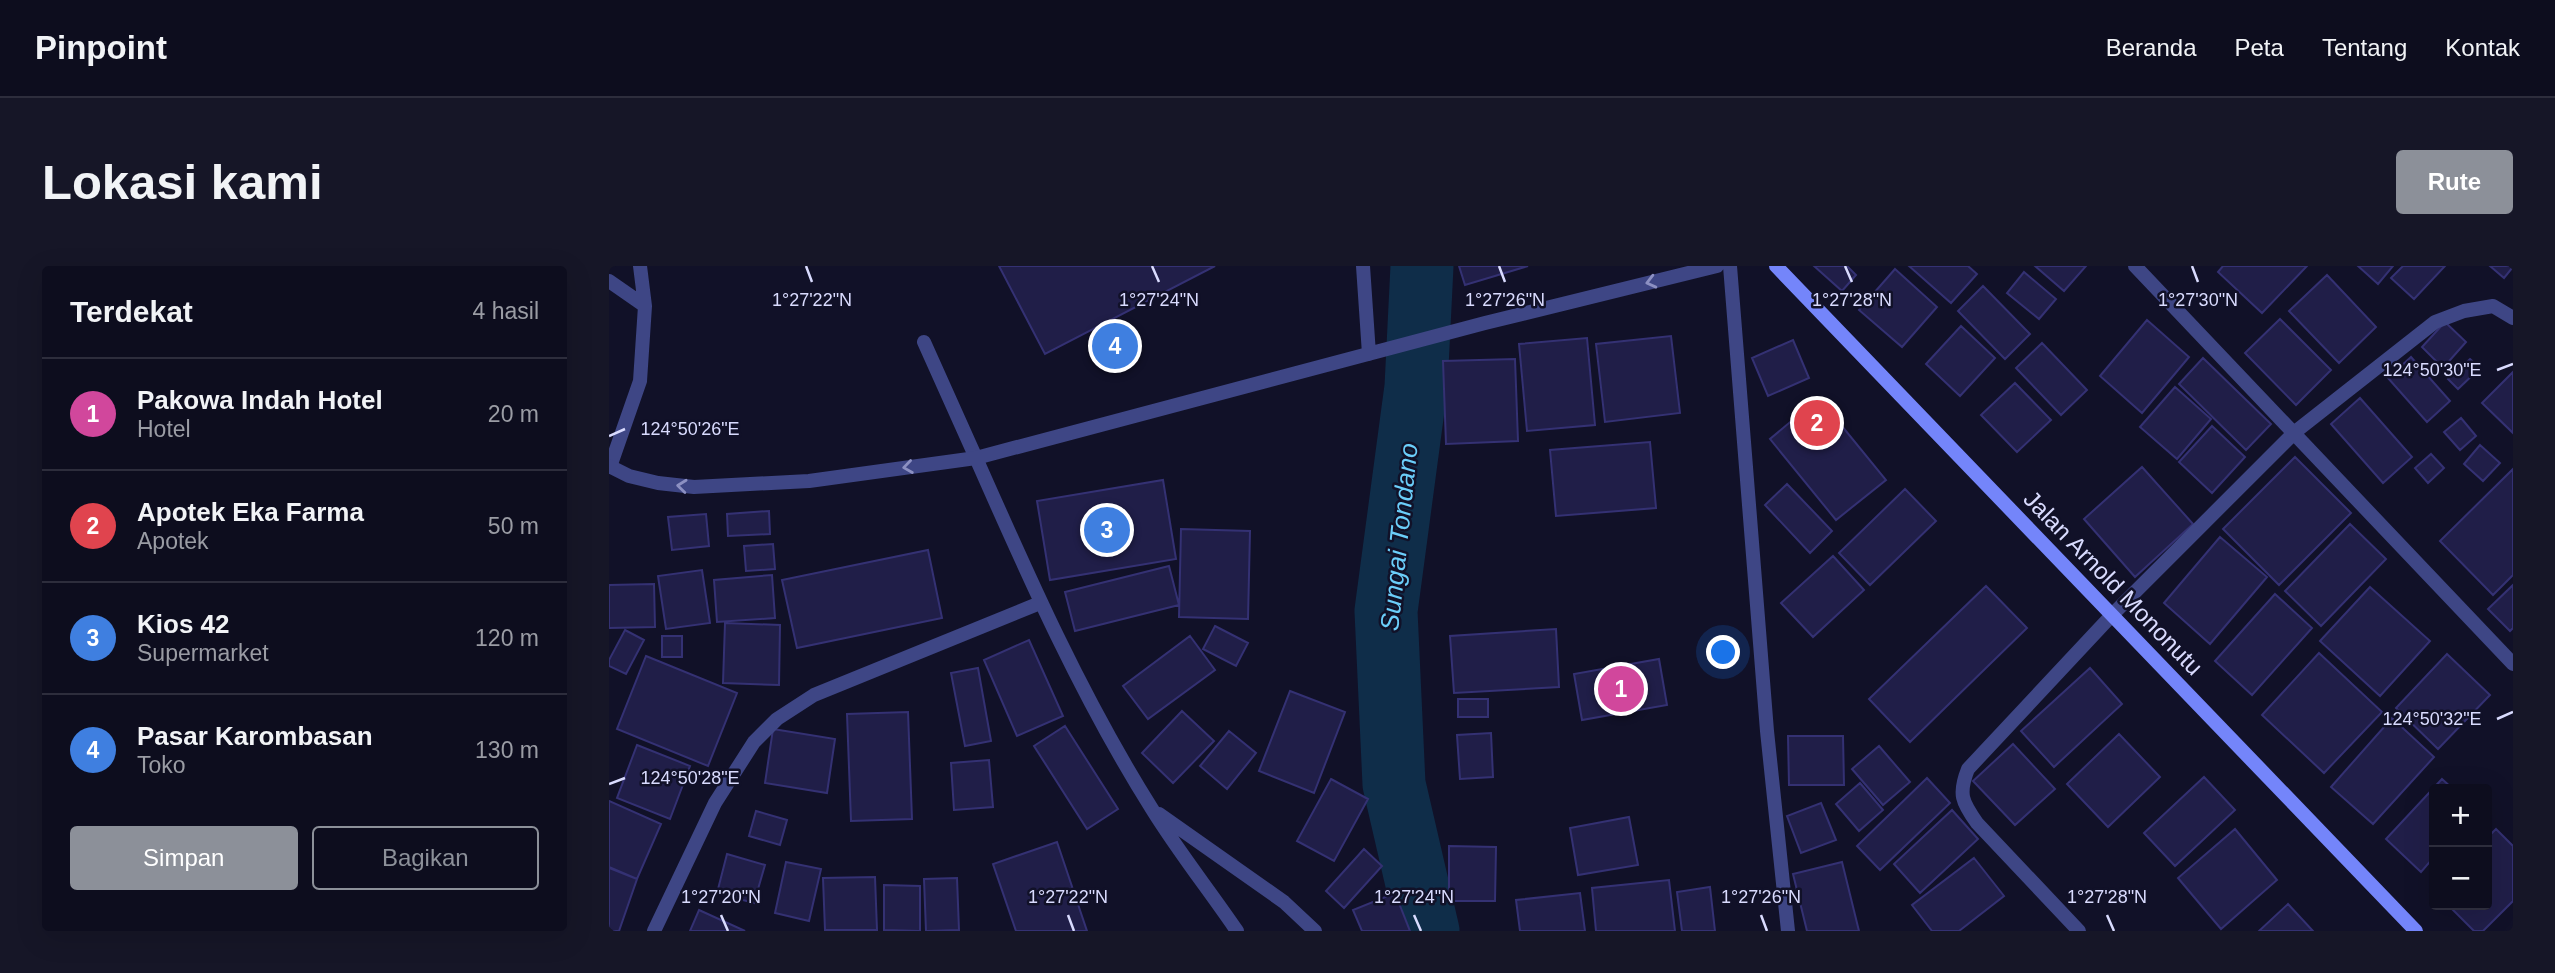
<!DOCTYPE html>
<html lang="id">
<head>
<meta charset="utf-8">
<style>
  body { margin:0; font-family:Arial,sans-serif; background:#161627; color:#f1f3f6 }
  .controls { position:absolute; right:21px; bottom:21px; display:grid; overflow:hidden; border-radius:7px; box-shadow:0 7px 28px #0002 }
  .controls button { width:63px; height:63px; display:grid; place-items:center; padding:0; border:0; border-bottom:2px solid #2d2d3c; background:#0d0d1e; color:#f1f3f6; font:35px sans-serif }
  .you { position:absolute; left:1115px; top:387px; width:24px; height:24px; margin:-18px; border:5px solid #fff; border-radius:50%; background:#1a73e8; box-shadow:0 0 0 10px #1a73e833 }
  .badge { display:grid; place-items:center; width:46px; height:46px; border-radius:50%; background:#8c9099; color:#fff; font-size:23px; font-weight:700 }
  .pin { position:absolute; translate:-50% -50%; border:4px solid #fff; box-shadow:0 2px 7px #0006 }
  .list { margin:0; padding:0; list-style:none }
  h2 { display:flex; justify-content:space-between; align-items:center; height:91px; margin:0; padding:0 28px; font-size:30px }
  h2 small { font-size:23px; font-weight:400; color:#9a9ca4 }
  .list li { display:grid; grid-template-columns:46px 1fr auto; gap:21px; align-items:center; box-sizing:border-box; height:112px; padding:0 28px; border-top:2px solid #2d2d3c }
  .list b { display:block; font-size:26px; white-space:nowrap }
  .list p { margin:0; font-size:23px; white-space:nowrap; color:#9a9ca4 }
  .list em { font-size:23px; font-style:normal; color:#9a9ca4 }
  .actions { display:flex; gap:14px; padding:21px 28px }
  .actions a { flex:1; padding:16px 0; border:2px solid #8c9099; border-radius:7px; text-align:center; font-size:24px; color:#8c9099 }
  .actions .main { background:#8c9099; color:#fff }
  .map { position:relative; flex:none; width:1904px; height:665px; overflow:hidden; border-radius:7px }
  header { display:flex; align-items:center; gap:42px; box-sizing:border-box; height:98px; padding:0 35px; background:#0d0d1e; border-bottom:2px solid #2d2d3c }
  header strong { font-size:33px }
  nav { display:flex; gap:38px; margin-inline-start:auto; font-size:24px }
  .intro { display:flex; align-items:center; justify-content:space-between; box-sizing:border-box; height:168px; padding:0 42px }
  h1 { margin:0; font-size:49px }
  .button { padding:18px 32px; border-radius:7px; background:#8c9099; color:#fff; font-size:24px; font-weight:700 }
  main { display:flex; gap:42px; padding:0 42px }
  aside { flex:1; background:#0d0d1e; border-radius:7px; box-shadow:0 7px 28px #0002 }
  .map>svg:first-child { display:block }
</style>
</head>
<body>
<header>
<strong>Pinpoint</strong>
<nav><a>Beranda</a><a>Peta</a><a>Tentang</a><a>Kontak</a></nav>
</header>
<div class="intro"><h1>Lokasi kami</h1><a class="button">Rute</a></div>
<main>
<aside>
<h2>Terdekat<small>4 hasil</small></h2>
<ul class="list">
<li><span class="badge" style="background:#d1479c">1</span><div><b>Pakowa Indah Hotel</b><p>Hotel</p></div><em>20 m</em></li>
<li><span class="badge" style="background:#e0444e">2</span><div><b>Apotek Eka Farma</b><p>Apotek</p></div><em>50 m</em></li>
<li><span class="badge" style="background:#3f7fe0">3</span><div><b>Kios 42</b><p>Supermarket</p></div><em>120 m</em></li>
<li><span class="badge" style="background:#3f7fe0">4</span><div><b>Pasar Karombasan</b><p>Toko</p></div><em>130 m</em></li>
</ul>
<div class="actions"><a class="main">Simpan</a><a>Bagikan</a></div>
</aside>
<div class="map">
<svg width="1904" height="665" viewBox="0 0 1904 665">
  <rect width="100%" height="100%" fill="#111128"/>
  <g fill="none" stroke-linecap="round" stroke-linejoin="round">
    <path stroke="#0f2d49" stroke-width="63" d="M 813,0 L 807,121 L 777,345 L 785,518 L 819,665"/>
  </g>
  <path fill="#201e48" stroke="#343173" stroke-width="2" d="M 390,0 L 606,0 L 436,88 Z
    M 850,0 L 919,0 L 856,19 Z
    M 1205,0 L 1238,0 L 1247,9 L 1233,25 Z
    M 1300,0 L 1359,0 L 1368,8 L 1342,37 Z
    M 1426,0 L 1477,0 L 1455,25 Z
    M 1614,0 L 1698,0 L 1653,47 L 1609,6 Z
    M 1749,0 L 1784,0 L 1769,18 Z
    M 1794,0 L 1836,0 L 1805,33 L 1782,12 Z
    M 1881,0 L 1904,0 L 1904,1 L 1895,12 Z
    M 1286,3 L 1328,41 L 1293,81 L 1250,44 Z
    M 1415,6 L 1447,33 L 1430,53 L 1398,27 Z
    M 1718,9 L 1767,61 L 1730,97 L 1680,45 Z
    M 1374,20 L 1421,68 L 1396,93 L 1349,45 Z
    M 1671,53 L 1722,104 L 1687,139 L 1636,87 Z
    M 1538,54 L 1580,91 L 1533,147 L 1491,110 Z
    M 1836,56 L 1857,76 L 1834,102 L 1813,81 Z
    M 1352,60 L 1386,92 L 1351,130 L 1317,98 Z
    M 1062,70 L 1071,147 L 996,156 L 987,78 Z
    M 978,72 L 986,159 L 918,165 L 910,78 Z
    M 1184,74 L 1200,112 L 1159,130 L 1143,92 Z
    M 1433,77 L 1478,124 L 1452,149 L 1407,102 Z
    M 1802,91 L 1841,135 L 1818,156 L 1779,112 Z
    M 1594,92 L 1662,158 L 1637,184 L 1570,118 Z
    M 906,93 L 909,175 L 837,178 L 834,95 Z
    M 1861,93 L 1871,102 L 1849,123 L 1839,113 Z
    M 1904,106 L 1904,167 L 1873,137 Z
    M 1406,117 L 1442,154 L 1408,186 L 1372,149 Z
    M 1566,121 L 1602,153 L 1568,193 L 1531,161 Z
    M 1210,132 L 1277,214 L 1227,254 L 1161,173 Z
    M 1751,132 L 1803,191 L 1774,217 L 1722,158 Z
    M 1852,152 L 1867,170 L 1851,184 L 1835,166 Z
    M 1603,160 L 1636,191 L 1603,227 L 1570,196 Z
    M 1041,176 L 1047,242 L 947,250 L 941,184 Z
    M 1871,179 L 1891,197 L 1874,215 L 1855,198 Z
    M 1822,188 L 1835,202 L 1819,217 L 1806,202 Z
    M 1686,191 L 1742,247 L 1670,319 L 1614,263 Z
    M 1533,201 L 1584,258 L 1526,311 L 1475,253 Z
    M 1904,203 L 1904,309 L 1884,329 L 1831,275 Z
    M 554,214 L 567,293 L 441,314 L 428,235 Z
    M 1178,218 L 1223,265 L 1201,287 L 1156,239 Z
    M 1296,223 L 1327,255 L 1261,319 L 1230,287 Z
    M 160,245 L 161,268 L 119,270 L 118,248 Z
    M 97,248 L 100,280 L 63,284 L 59,251 Z
    M 1741,258 L 1777,293 L 1712,360 L 1676,325 Z
    M 572,263 L 641,265 L 639,353 L 570,351 Z
    M 1611,271 L 1658,311 L 1601,378 L 1555,337 Z
    M 164,278 L 166,303 L 137,305 L 135,280 Z
    M 319,284 L 333,352 L 188,382 L 173,314 Z
    M 1224,290 L 1255,324 L 1204,371 L 1172,337 Z
    M 560,300 L 570,339 L 466,365 L 456,326 Z
    M 93,304 L 101,357 L 57,363 L 49,310 Z
    M 163,309 L 166,352 L 108,356 L 105,314 Z
    M 45,318 L 46,361 L 0,362 L 0,319 Z
    M 1904,319 L 1904,362 L 1901,365 L 1879,343 Z
    M 1377,320 L 1418,362 L 1301,476 L 1260,433 Z
    M 1761,321 L 1821,375 L 1771,430 L 1711,375 Z
    M 1666,328 L 1703,362 L 1643,429 L 1606,395 Z
    M 116,357 L 171,359 L 170,419 L 114,417 Z
    M 606,360 L 639,377 L 627,400 L 594,383 Z
    M 947,363 L 950,421 L 845,427 L 841,370 Z
    M 16,364 L 35,374 L 17,408 L 0,400 L 0,394 Z
    M 53,370 L 73,370 L 73,391 L 53,391 Z
    M 581,370 L 606,404 L 539,453 L 514,420 Z
    M 420,374 L 454,450 L 408,470 L 375,394 Z
    M 1710,387 L 1773,446 L 1715,507 L 1653,449 Z
    M 1838,388 L 1881,429 L 1829,483 L 1787,442 Z
    M 37,390 L 128,427 L 99,500 L 8,463 Z
    M 1050,393 L 1058,439 L 973,454 L 965,408 Z
    M 369,402 L 382,475 L 356,480 L 342,407 Z
    M 1481,402 L 1513,438 L 1445,501 L 1412,465 Z
    M 681,425 L 736,446 L 705,527 L 650,505 Z
    M 849,433 L 879,433 L 879,451 L 849,451 Z
    M 573,445 L 605,475 L 564,517 L 533,487 Z
    M 299,446 L 303,553 L 242,555 L 238,448 Z
    M 1783,452 L 1825,491 L 1764,558 L 1722,521 Z
    M 456,460 L 509,543 L 478,563 L 425,480 Z
    M 164,463 L 226,473 L 218,527 L 156,517 Z
    M 620,465 L 647,487 L 618,523 L 591,500 Z
    M 882,467 L 884,511 L 851,513 L 848,469 Z
    M 1510,468 L 1551,511 L 1499,561 L 1458,518 Z
    M 1179,470 L 1234,470 L 1235,519 L 1180,519 Z
    M 1404,478 L 1446,523 L 1406,559 L 1364,515 Z
    M 28,479 L 81,500 L 61,553 L 8,532 Z
    M 1270,480 L 1301,516 L 1274,539 L 1243,503 Z
    M 380,494 L 384,541 L 345,544 L 342,497 Z
    M 1595,511 L 1626,544 L 1566,600 L 1535,567 Z
    M 1318,512 L 1341,537 L 1271,604 L 1248,580 Z
    M 722,513 L 759,533 L 725,595 L 688,575 Z
    M 1833,513 L 1844,523 L 1825,523 L 1825,591 L 1812,606 L 1777,573 Z
    M 1251,517 L 1274,544 L 1250,565 L 1227,538 Z
    M 0,535 L 52,558 L 28,613 L 0,601 Z
    M 1212,537 L 1227,574 L 1192,587 L 1178,550 Z
    M 1343,544 L 1369,573 L 1311,627 L 1285,598 Z
    M 147,545 L 178,554 L 171,579 L 140,570 Z
    M 1020,551 L 1029,599 L 969,609 L 961,562 Z
    M 1626,563 L 1668,614 L 1612,663 L 1569,612 Z
    M 1887,563 L 1904,580 L 1904,635 L 1874,665 L 1865,665 L 1839,639 L 1878,639 L 1878,572 Z
    M 448,576 L 478,665 L 407,665 L 384,598 Z
    M 840,580 L 887,581 L 886,635 L 840,635 Z
    M 755,583 L 773,600 L 735,642 L 717,625 Z
    M 118,588 L 156,599 L 145,637 L 108,627 Z
    M 1365,592 L 1395,630 L 1350,665 L 1323,665 L 1303,639 Z
    M 177,596 L 212,603 L 200,655 L 166,647 Z
    M 1233,596 L 1250,665 L 1198,665 L 1184,608 Z
    M 0,602 L 28,613 L 10,665 L 0,665 Z
    M 266,611 L 268,664 L 216,664 L 214,612 Z
    M 348,612 L 350,664 L 317,665 L 315,613 Z
    M 1060,614 L 1066,665 L 987,665 L 983,622 Z
    M 275,619 L 311,620 L 311,665 L 275,664 Z
    M 1101,621 L 1106,665 L 1073,665 L 1068,626 Z
    M 786,627 L 801,665 L 753,665 L 744,644 Z
    M 971,627 L 976,665 L 911,665 L 907,634 Z
    M 1679,638 L 1704,665 L 1650,665 Z
    M 90,644 L 136,665 L 81,665 Z"/>
  <g fill="none" stroke-linecap="round" stroke-linejoin="round">
    <path stroke="#3e4685" stroke-width="14" d="M 0,15 L 36,40
      M 315,76 L 367,192
      M 1,201 L 31,115 L 36,40 L 31,0"/>
    <path stroke="#3e4685" stroke-width="14" d="M 754,0 L 760,88
      M 1121,0 L 1158,465 L 1179,665
      M 1526,0 L 1904,398
      M 367,192 C 420,312 473,432 543,543 C 569,585 600,624 628,665
      M 0,200 L 20,210 L 49,217 L 85,221 L 200,215 L 367,192 L 876,57 L 1108,0
      M 550,548 L 675,636 L 706,665
      M 45,665 L 106,537 L 145,476 L 168,453 L 205,429 L 431,337
      M 1470,665 L 1368,557 C 1353,536 1349,528 1359,503 L 1503,349 L 1686,166 L 1826,56 L 1855,45 L 1884,40 L 1904,52"/>
    <path stroke="#7485fa" stroke-width="14" d="M 1167,0 L 1807,665"/>
  </g>
  <defs><path id="oneway-chevron" d="M-2-3.5L2.5 0L-2 3.5" fill="none" stroke-width="1.6" stroke-linecap="round" stroke-linejoin="round" transform="scale(1.75)"/></defs>
  <g stroke="#8c90c2">
    <use href="#oneway-chevron" transform="translate(1042 16) rotate(166)"/>
    <use href="#oneway-chevron" transform="translate(299 201) rotate(172)"/>
    <use href="#oneway-chevron" transform="translate(73 220) rotate(-174)"/>
  </g>
  <path fill="none" stroke="#d9dbfe" stroke-width="2.5" d="M 197,0 L 203,16M 543,0 L 550,16M 890,0 L 896,16M 1236,0 L 1243,16M 1583,0 L 1589,16M 1888,104 L 1904,98M 0,170 L 16,163M 1888,453 L 1904,446M 0,518 L 16,512M 112,649 L 119,665M 459,649 L 465,665M 805,649 L 812,665M 1152,649 L 1158,665M 1498,649 L 1505,665"/>
  <g text-anchor="middle" stroke-width="5" stroke-linejoin="round" paint-order="stroke">
    <g font-size="24" fill="#d9dbfe" stroke="#111128">
      <text transform="translate(1504 317) rotate(46)" y="8">Jalan Arnold Mononutu</text>
    </g>
    <g font-size="26" font-style="italic" fill="#6bcefa" stroke="#111128">
      <text transform="translate(790 271) rotate(-84)" y="9">Sungai Tondano</text>
    </g>
  </g>
  <g font-size="18" text-anchor="middle" fill="#d9dbfe" stroke="#111128" stroke-width="5" stroke-linejoin="round" paint-order="stroke">
    <text x="1243" y="40">1°27'28"N</text>
    <text x="1589" y="40">1°27'30"N</text>
    <text x="203" y="40">1°27'22"N</text>
    <text x="550" y="40">1°27'24"N</text>
    <text x="896" y="40">1°27'26"N</text>
    <text x="1823" y="110">124°50'30"E</text>
    <text x="81" y="169">124°50'26"E</text>
    <text x="1823" y="459">124°50'32"E</text>
    <text x="81" y="518">124°50'28"E</text>
    <text x="112" y="637">1°27'20"N</text>
    <text x="459" y="637">1°27'22"N</text>
    <text x="805" y="637">1°27'24"N</text>
    <text x="1152" y="637">1°27'26"N</text>
    <text x="1498" y="637">1°27'28"N</text>
  </g>
</svg>
<div class="controls">
<button>+</button>
<button>−</button>
</div>
<div class="you"></div>
<div class="pin badge" style="left:1012px;top:423px;background:#d1479c">1</div>
<div class="pin badge" style="left:1208px;top:157px;background:#e0444e">2</div>
<div class="pin badge" style="left:498px;top:264px;background:#3f7fe0">3</div>
<div class="pin badge" style="left:506px;top:80px;background:#3f7fe0">4</div>
</div>
</main>
</body>
</html>
